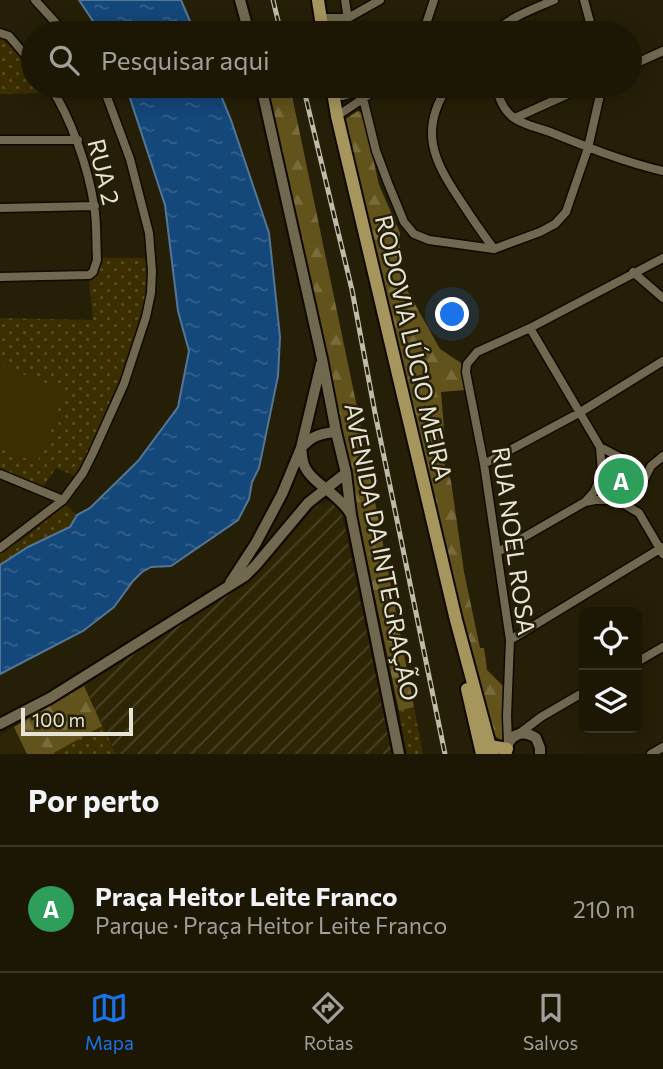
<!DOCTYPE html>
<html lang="pt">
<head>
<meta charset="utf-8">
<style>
  body { margin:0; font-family:Commissioner,sans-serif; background:#25200f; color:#f1f3f6 }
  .controls { position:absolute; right:21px; bottom:21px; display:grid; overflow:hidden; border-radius:10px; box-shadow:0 4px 18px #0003 }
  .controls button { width:63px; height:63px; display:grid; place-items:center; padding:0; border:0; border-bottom:2px solid #3a3627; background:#1c1705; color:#f1f3f6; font:35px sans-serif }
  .scale { position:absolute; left:21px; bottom:18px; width:112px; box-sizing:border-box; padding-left:7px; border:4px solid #e8e4d5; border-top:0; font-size:19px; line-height:24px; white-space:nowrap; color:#e8e4d5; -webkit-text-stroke:5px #261f07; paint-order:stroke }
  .you { position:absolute; left:453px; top:315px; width:24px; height:24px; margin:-18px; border:5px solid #fff; border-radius:50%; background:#1a73e8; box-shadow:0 0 0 10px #1a73e833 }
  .badge { display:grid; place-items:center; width:46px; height:46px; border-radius:50%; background:#1a73e8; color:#fff; font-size:23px; font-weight:700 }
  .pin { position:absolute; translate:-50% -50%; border:4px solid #fff; box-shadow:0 2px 7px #0006 }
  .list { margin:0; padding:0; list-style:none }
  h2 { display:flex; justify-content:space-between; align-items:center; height:91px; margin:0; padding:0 28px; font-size:30px }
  h2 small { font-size:23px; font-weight:400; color:#a09f9a }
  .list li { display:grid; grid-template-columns:46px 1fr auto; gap:21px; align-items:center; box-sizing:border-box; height:126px; padding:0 28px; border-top:2px solid #3a3627 }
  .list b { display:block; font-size:26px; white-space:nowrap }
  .list p { margin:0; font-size:23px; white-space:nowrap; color:#a09f9a }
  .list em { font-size:23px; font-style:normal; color:#a09f9a }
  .icon { flex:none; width:38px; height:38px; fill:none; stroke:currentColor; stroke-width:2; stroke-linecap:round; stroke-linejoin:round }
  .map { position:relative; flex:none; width:663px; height:754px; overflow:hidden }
  .search { position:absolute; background:#1c1705; box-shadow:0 4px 18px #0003; left:21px; right:21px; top:21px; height:77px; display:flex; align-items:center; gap:18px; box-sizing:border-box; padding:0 24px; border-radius:38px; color:#a09f9a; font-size:26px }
  .sheet { height:217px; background:#1c1705 }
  nav { display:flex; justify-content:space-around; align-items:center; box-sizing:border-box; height:98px; border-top:2px solid #3a3627; background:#1c1705; font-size:19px; color:#a09f9a }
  nav a { display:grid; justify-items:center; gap:4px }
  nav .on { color:#1a73e8 }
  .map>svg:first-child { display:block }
</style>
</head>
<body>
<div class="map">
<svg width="663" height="754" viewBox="0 0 663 754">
  <defs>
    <pattern id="industrial-furrows" width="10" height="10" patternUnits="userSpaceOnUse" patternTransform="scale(1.75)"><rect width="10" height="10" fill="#2e2504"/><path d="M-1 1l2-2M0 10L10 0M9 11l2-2" fill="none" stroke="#4c4428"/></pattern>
    <pattern id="green-dots" width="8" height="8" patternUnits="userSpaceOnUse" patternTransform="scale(1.75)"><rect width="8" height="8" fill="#3b2f01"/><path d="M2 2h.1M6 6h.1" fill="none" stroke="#574d25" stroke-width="1.8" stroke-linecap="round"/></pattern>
    <pattern id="forest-firs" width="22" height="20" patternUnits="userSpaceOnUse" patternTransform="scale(1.75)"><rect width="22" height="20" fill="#62531c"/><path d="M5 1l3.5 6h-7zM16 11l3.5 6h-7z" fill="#786c3c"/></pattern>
    <pattern id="water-ripples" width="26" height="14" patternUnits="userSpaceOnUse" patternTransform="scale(1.75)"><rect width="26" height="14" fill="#14477a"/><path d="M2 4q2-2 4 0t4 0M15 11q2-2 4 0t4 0" fill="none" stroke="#36618c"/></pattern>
  </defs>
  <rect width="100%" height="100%" fill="#261f07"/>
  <path fill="#2e2504" d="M 14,727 L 27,754 L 0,754 L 0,736 Z"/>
  <path fill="url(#industrial-furrows)" d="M 330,501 L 338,505 L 342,514 L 392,754 L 116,754 L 84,686 L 242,585 L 265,565 L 317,506 Z"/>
  <path fill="url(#green-dots)" d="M 0,37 L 31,66 L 33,69 L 33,86 L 44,86 L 45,90 L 43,93 L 0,94 Z
    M 101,258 L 145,258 L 148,273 L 148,298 L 128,362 L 90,453 L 75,476 L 56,468 L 42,488 L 0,470 L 0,318 L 93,320 L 89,282 L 97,273 Z
    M604 481a17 17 0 1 1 34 0a17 17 0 1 1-34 0Z
    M 66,505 L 77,515 L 70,527 L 28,547 L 0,565 L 0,553 L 23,539 Z
    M 84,686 L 116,754 L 27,754 L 14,727 Z
    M 414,707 L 423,754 L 407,754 L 399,711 Z"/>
  <path fill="url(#forest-firs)" d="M 267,86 L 290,86 L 358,412 L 414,707 L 399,711 Z
    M 358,111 L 361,112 L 364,117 L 379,185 L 400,233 L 400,249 L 398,266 L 402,281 L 440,349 L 461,363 L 464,390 L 441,392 L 445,441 L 440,442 L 435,453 L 444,463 L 451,481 L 464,572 L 480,648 L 484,648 L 487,670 L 504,687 L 502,741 L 492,734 L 463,629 L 344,120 Z
    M 84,686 L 102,726 L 52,754 L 27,754 L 14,727 Z"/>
  <path fill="#3b2f01" d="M 0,365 L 65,391 L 37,463 L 0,448 Z"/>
  <path fill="url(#water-ripples)" stroke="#547695" stroke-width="2" d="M 79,0 L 181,0 L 195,33 L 101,33 Z
    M 126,86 L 217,86 L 231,120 L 269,233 L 280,337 L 278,376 L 259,468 L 252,482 L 249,499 L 238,520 L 171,566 L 151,567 L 142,572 L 133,581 L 114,607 L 83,631 L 0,674 L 0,565 L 28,547 L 70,527 L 77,515 L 90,508 L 138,461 L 178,407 L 189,351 L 178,311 L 165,205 Z"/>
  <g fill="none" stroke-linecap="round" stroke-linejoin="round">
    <defs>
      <path id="street" d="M 35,0 L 65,33
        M 345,0 L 350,33
        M 584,0 L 593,33
        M 321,18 L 348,18 L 380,0
        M 0,33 L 9,36 L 33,64
        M 332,33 L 333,25 L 336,22 L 342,25 L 345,33
        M 423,33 L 434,0
        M 494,33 C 510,17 533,9 554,0
        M 630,66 L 663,51
        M 342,86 L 343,96 L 357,92 L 355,86
        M 360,86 L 376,151 L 388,183 L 404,222 L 414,234 L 429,240 L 494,249 L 540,232 L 555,224 L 566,212 L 588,148 L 602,86
        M 448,86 C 419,130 433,160 460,200 C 471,217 482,233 494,249
        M 496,86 C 499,98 503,110 514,118 C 524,125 539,128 550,132 C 587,147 624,162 663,171
        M 337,116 L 382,86
        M 515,118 L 586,86
        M 0,140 L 78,140
        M 0,208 L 95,206
        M 633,272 L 663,298
        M 0,277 L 89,275 L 93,272 L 97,260 C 96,242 97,222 94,205 C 88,167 71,118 50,86
        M 530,328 L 600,447 L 602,472
        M 600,447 L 625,460
        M600 481a21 21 0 1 1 42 0a21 21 0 1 1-42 0Z
        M 484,464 L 579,413 L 663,361
        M 0,474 L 63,500
        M 644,480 L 651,466 L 663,456
        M 585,502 L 594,492 L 600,479
        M 622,503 L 639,513 L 663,554
        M 0,548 L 63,500 L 83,473 L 93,453 L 124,384 L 146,317 L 151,293 L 152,271 L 149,233 L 130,159 L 107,97 L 101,86
        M 498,552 L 585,502 L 595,500 L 611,500
        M 510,640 L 663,547
        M 637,662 L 663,647
        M 520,733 L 541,717 L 584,692
        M 508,743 L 507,716 L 510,640 L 484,464 L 466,372 L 467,364 L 477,352 L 530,328 L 663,258
        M 651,754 L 663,747"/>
      <path id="secondary" d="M 240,0 L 249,33
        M 261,86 L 322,359 L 336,432 L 346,473 L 351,515 L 399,754
        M 303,446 C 312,436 322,433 336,432
        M 301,448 C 302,453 302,460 304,465 C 311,483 339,494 350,513
        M 230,583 L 256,543 L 282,494 L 301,448 L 321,364
        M 0,724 L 50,698 L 245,576 L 256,565 L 308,503 L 346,473
        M 507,754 C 506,736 521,728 536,738 L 540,748 L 540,754"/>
      <path id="primary" d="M 318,0 L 323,33
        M 332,86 L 337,116 L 456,620 L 492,754
        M 467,689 L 482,754
        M 490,746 L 507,749"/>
    </defs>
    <use href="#street" stroke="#0f0900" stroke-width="11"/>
    <use href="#secondary" stroke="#0f0900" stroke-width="14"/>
    <use href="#primary" stroke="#0f0900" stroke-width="16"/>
    <use href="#street" stroke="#71694f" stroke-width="8"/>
    <use href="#secondary" stroke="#71694f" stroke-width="10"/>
    <use href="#primary" stroke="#a6955d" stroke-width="12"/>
    <defs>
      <path id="rail" d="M 273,0 L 281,33
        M 303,86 L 352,290 L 375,413 L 445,754"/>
    </defs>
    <use href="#rail" stroke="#bfbbaa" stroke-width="5"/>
    <use href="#rail" stroke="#261f07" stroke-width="2.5" stroke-dasharray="8" stroke-linecap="butt"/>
  </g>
  <g text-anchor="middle" stroke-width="5" stroke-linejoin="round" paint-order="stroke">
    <g font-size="24" fill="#e8e4d5" stroke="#261f07">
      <text transform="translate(103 172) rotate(76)" y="8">RUA 2</text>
      <text transform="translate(413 348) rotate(77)" y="8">RODOVIA LÚCIO MEIRA</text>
      <text transform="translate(513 541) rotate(82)" y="8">RUA NOEL ROSA</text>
      <text transform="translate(381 552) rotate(79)" y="8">AVENIDA DA INTEGRAÇÃO</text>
    </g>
  </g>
</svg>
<div class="controls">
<button><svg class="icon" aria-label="locate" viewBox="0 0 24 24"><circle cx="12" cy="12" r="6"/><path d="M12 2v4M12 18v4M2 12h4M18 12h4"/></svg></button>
<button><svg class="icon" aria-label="layers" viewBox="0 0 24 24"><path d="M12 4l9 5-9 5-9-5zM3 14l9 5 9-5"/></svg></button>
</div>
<div class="scale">100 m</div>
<div class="you"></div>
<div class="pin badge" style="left:621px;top:481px;background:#2e9e5b">A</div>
<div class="search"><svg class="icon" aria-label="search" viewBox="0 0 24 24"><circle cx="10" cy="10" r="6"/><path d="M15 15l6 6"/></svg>Pesquisar aqui</div>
</div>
<section class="sheet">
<h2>Por perto<small></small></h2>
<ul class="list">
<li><span class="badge" style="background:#2e9e5b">A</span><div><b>Praça Heitor Leite Franco</b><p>Parque · Praça Heitor Leite Franco</p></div><em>210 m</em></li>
</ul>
</section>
<nav>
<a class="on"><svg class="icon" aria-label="map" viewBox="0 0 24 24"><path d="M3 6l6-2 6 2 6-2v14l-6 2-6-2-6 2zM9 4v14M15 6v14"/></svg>Mapa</a>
<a><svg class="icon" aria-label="directions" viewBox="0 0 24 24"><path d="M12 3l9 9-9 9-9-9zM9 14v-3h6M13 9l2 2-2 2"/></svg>Rotas</a>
<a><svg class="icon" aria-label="saved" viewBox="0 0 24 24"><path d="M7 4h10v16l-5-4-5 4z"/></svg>Salvos</a>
</nav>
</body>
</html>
